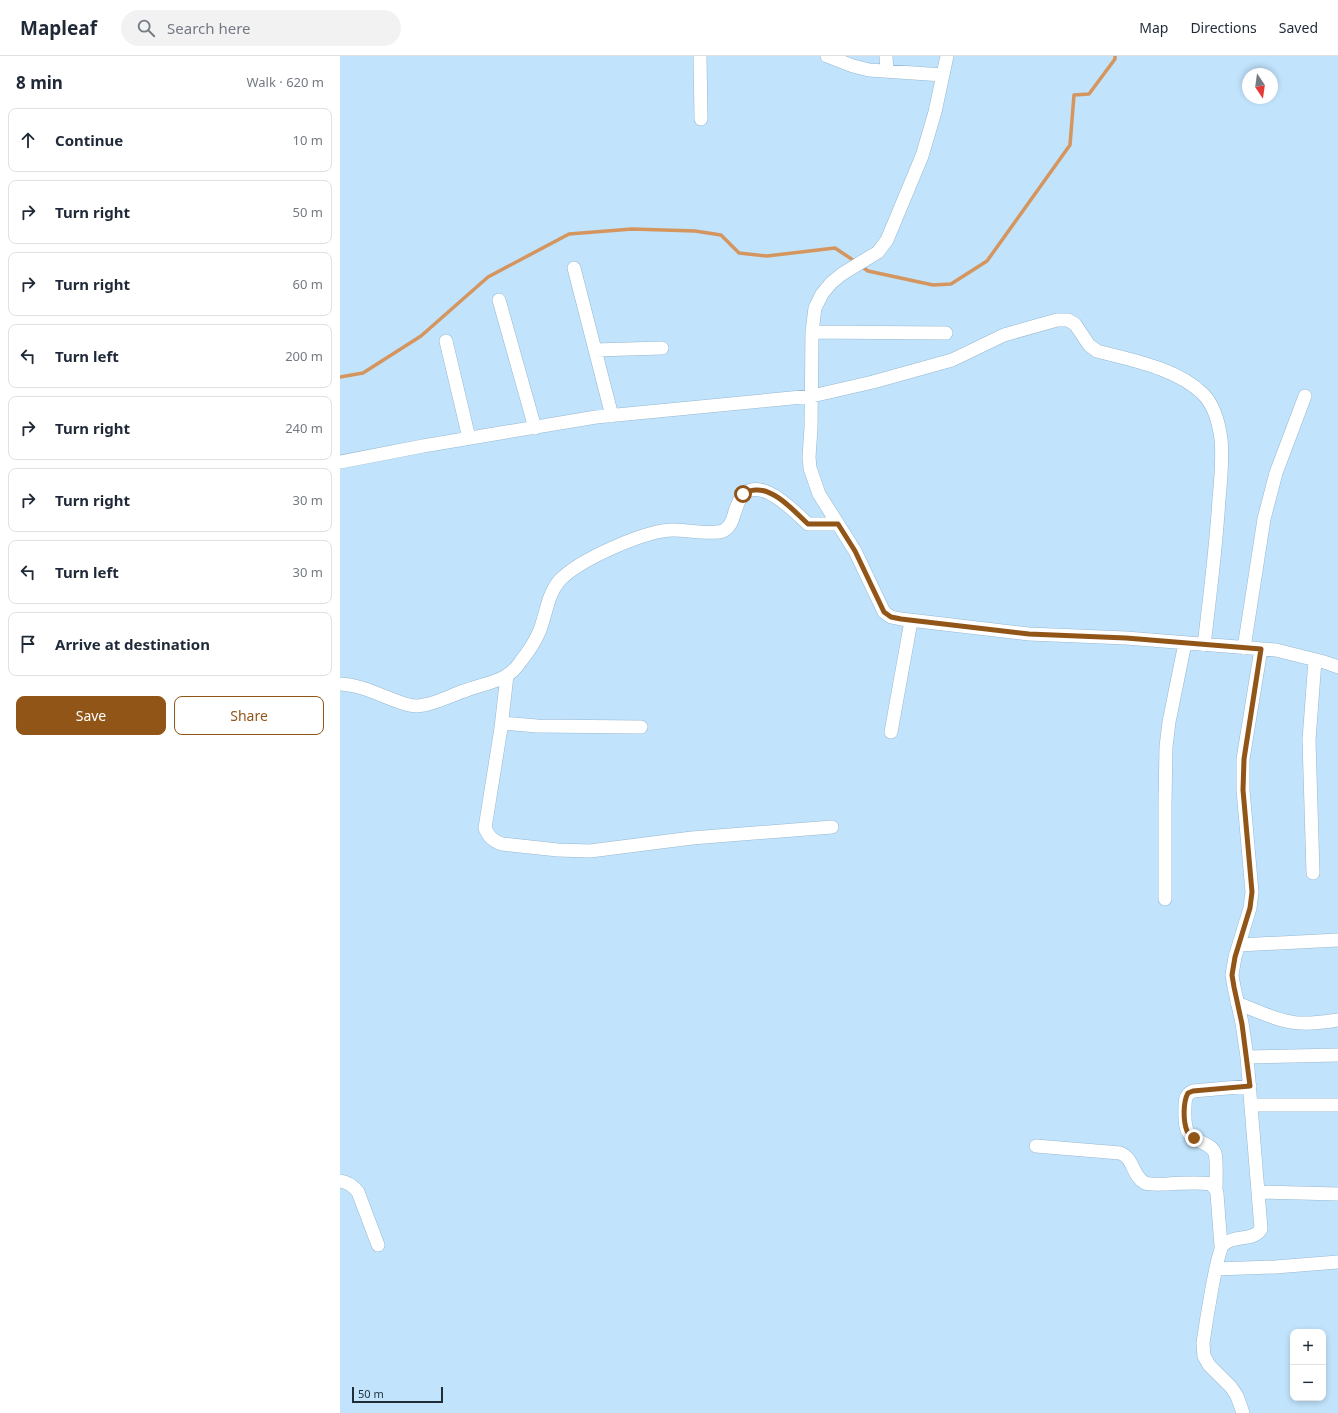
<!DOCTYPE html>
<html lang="en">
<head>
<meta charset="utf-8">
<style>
  body { margin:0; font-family:"Noto Sans",sans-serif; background:#f2f2f3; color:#1f2937 }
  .controls { position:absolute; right:12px; bottom:12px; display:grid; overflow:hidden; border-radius:8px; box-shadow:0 2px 6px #0003 }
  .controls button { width:36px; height:36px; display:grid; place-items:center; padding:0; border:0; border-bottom:1px solid #e0e1e3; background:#fff; color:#1f2937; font:20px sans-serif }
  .compass { position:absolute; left:902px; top:12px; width:36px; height:36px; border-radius:50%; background:#fff; box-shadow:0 2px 6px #0003; rotate:167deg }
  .scale { position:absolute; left:12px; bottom:10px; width:91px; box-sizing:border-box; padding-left:4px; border:2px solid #1f2d36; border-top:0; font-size:11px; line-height:14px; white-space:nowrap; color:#1f2d36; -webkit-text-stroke:3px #c1e3fc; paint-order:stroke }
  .stop { position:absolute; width:12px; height:12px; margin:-9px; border:3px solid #925518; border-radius:50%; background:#fff }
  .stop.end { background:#925518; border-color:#fff; box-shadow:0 1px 4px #0008 }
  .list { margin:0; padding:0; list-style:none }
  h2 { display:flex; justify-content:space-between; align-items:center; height:52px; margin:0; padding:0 16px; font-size:17px }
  h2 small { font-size:13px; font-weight:400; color:#747a83 }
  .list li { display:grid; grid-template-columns:26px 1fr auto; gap:12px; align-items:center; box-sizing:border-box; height:64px; margin:0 8px 8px; padding:0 8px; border:1px solid #e0e1e3; border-radius:8px }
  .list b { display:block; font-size:15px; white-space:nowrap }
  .list em { font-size:13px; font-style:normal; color:#747a83 }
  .actions { display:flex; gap:8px; padding:12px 16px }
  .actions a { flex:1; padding:9px 0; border:1px solid #925518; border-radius:8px; text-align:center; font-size:14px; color:#925518 }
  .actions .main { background:#925518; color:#fff }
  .icon { flex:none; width:22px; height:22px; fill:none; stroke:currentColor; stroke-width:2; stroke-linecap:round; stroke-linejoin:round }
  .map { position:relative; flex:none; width:998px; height:1357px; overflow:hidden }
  header { display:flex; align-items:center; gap:24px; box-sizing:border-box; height:56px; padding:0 20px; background:#fff; border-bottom:1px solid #e0e1e3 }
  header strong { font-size:19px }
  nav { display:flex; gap:22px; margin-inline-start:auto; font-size:14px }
  .search { width:280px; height:36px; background:#f2f2f3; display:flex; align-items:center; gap:10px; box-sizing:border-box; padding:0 14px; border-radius:22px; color:#747a83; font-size:15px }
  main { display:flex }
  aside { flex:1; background:#fff }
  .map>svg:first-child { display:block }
</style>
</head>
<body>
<header>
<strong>Mapleaf</strong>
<div class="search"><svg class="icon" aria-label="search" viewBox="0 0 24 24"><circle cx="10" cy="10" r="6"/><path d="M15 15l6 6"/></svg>Search here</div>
<nav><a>Map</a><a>Directions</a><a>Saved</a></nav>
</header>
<main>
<aside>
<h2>8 min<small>Walk · 620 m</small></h2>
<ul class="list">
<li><svg class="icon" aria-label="ahead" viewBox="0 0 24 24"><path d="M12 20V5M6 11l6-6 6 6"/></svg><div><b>Continue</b></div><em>10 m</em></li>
<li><svg class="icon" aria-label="right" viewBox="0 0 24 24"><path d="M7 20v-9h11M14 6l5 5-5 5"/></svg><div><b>Turn right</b></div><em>50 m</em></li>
<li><svg class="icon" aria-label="right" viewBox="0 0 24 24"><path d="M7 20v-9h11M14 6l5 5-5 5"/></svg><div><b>Turn right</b></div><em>60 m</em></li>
<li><svg class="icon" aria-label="left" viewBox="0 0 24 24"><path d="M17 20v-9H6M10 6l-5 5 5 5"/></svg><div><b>Turn left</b></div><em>200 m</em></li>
<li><svg class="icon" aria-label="right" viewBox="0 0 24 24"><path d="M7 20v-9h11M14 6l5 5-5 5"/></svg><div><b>Turn right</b></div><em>240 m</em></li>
<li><svg class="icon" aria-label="right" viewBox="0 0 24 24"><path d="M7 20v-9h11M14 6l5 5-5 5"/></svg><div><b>Turn right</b></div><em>30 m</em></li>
<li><svg class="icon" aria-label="left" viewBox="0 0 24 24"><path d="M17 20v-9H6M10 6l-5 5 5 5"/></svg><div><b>Turn left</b></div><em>30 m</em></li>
<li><svg class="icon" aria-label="arrive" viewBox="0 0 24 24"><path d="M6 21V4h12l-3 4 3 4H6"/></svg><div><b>Arrive at destination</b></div></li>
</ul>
<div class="actions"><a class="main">Save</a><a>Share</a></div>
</aside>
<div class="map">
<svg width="998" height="1357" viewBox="0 0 998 1357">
  <rect width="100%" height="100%" fill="#c1e3fc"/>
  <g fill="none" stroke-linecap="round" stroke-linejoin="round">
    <path stroke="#d5955f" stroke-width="3.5" d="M 521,210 L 528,215 L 593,229 L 611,228 L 647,205 L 730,89 L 734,39 L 749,38 L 775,3 L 775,0
      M 0,321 L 23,317 L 81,280 L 148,221 L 229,178 L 292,173 L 355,175 L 381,179 L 399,197 L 427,200 L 495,192 L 516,206"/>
    <defs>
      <path id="minor" d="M 360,0 L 361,63
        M 487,0 L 513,10 L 529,14 L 603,19
        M 546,0 L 547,15
        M 607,0 L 595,56 L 582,100 L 547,184 L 538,196 L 502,218 L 491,227 L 482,238 L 475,252 L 472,276 L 471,372 L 469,401 L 470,412 L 479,438 L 515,495 L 544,556 L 551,561 L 561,563 L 689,578 L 786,582 L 936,594 L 984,606 L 998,611
        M 234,212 L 272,360
        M 159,244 L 195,372
        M 472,276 L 606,277
        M 106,285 L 129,382
        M 255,294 L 322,292
        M 0,406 L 83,390 L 256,361 L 472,340 L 533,326 L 612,304 L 664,279 L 717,264 L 728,264 L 735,268 L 749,289 L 757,295 C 791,304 837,312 863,338 C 874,349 879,368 881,383 C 883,403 881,423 879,443 C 876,492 870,540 864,589
        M 904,592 L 924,463 L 936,417 L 965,340
        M 167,619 L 161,672 L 145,772 C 149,781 153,785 162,788 L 218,794 L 250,795 L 352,782 L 492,771
        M 0,628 C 25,629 46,643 69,649 C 73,650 80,650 84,649 C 98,647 113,638 127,634 C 140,629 154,627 166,620 C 173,616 177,611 181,605 C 189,595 195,586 200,574 C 206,558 208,537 220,524 C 239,504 307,473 335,474 C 347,474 371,479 383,475 C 393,470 393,459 397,450 C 411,410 452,453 468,468 L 498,468
        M 162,667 L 197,670 L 301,671
        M 551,676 L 571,565
        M 973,817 L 969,684 L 975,604
        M 825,843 L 825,747 L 826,691 L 829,666 L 845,587
        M 899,889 L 998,884
        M 897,947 C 915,954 933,963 951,966 C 966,969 983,966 998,964
        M 907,1001 L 998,999
        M 912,1049 L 998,1049
        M 696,1090 L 780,1097 C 794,1102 792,1120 805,1127 C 812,1129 820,1128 827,1128 C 842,1127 857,1126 871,1128 L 876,1134 L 877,1138 L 881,1190
        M 0,1125 C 8,1126 13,1130 18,1136 L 38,1189
        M 876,1134 C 876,1126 877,1104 875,1097 C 870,1085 852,1087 847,1074 C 844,1067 845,1057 845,1050 C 845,1043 846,1038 853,1035 L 910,1030
        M 919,1136 L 998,1138
        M 876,1213 L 935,1211 L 998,1206
        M 903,1357 L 897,1340 L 891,1331 L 869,1309 L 864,1300 L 863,1287 C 865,1273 877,1194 883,1189 C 894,1178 913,1186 921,1173 L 907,1001 L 902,967 L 894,931 L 892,919 L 895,901 L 910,852 L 912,836 L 903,734 L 903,703 L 921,593"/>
    </defs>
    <use href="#minor" stroke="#97b8d0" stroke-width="14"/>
    <use href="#minor" stroke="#fff" stroke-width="13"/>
  </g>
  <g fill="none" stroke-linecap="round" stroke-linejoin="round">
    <path stroke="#925518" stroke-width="5" d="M 403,438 C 406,437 410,434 415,434 C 434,432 454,455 468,468 L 498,468 L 515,495 L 544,556 L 551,561 L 561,563 L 689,578 L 786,582 L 921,593 L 904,703 L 903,734 L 912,836 L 910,852 L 895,901 L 892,919 L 894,931 L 902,968 L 910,1030 L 853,1035 L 848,1037 C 843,1046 843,1065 847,1075 C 849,1078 851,1080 854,1082"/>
  </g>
</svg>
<div class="controls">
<button>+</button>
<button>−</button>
</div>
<svg class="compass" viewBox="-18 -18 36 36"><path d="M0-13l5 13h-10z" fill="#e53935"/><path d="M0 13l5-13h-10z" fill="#747a83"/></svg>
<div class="scale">50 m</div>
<div class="stop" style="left:403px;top:438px"></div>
<div class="stop end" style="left:854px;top:1082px"></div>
</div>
</main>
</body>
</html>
